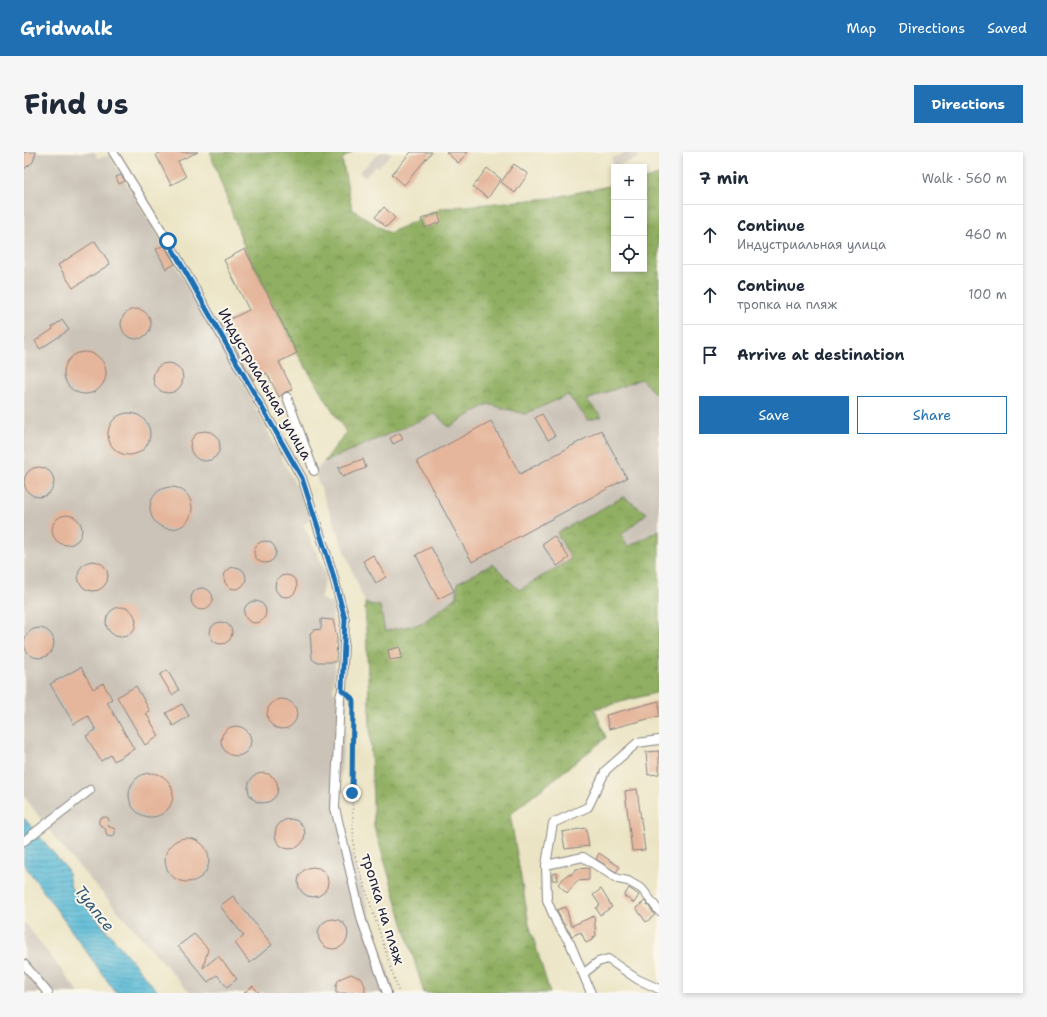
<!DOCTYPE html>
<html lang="en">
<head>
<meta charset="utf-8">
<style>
  body { margin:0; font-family:"Shantell Sans",sans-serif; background:#f6f6f7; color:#1f2937 }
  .controls { position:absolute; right:12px; top:12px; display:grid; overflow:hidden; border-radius:0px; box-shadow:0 2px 6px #0003 }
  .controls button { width:36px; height:36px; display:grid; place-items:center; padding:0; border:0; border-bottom:1px solid #e0e1e3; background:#fff; color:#1f2937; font:20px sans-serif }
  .stop { position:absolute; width:12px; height:12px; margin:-9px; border:3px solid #1f6fb2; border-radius:50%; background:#fff }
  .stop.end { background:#1f6fb2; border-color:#fff; box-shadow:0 1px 4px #0008 }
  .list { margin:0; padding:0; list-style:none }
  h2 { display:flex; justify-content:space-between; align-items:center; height:52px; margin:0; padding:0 16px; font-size:17px }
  h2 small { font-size:13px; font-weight:400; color:#747a83 }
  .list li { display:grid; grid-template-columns:26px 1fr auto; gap:12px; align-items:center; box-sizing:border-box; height:60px; padding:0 16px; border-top:1px solid #e0e1e3 }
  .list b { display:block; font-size:15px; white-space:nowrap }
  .list p { margin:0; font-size:13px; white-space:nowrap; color:#747a83 }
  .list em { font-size:13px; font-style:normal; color:#747a83 }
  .actions { display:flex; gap:8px; padding:12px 16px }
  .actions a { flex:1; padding:9px 0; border:1px solid #1f6fb2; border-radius:0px; text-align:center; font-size:14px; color:#1f6fb2 }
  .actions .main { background:#1f6fb2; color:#fff }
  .icon { flex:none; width:22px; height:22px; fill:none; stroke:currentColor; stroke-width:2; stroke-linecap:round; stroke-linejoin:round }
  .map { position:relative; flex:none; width:635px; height:841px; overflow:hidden; border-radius:0px }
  header { display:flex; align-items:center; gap:24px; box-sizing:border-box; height:56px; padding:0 20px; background:#1f6fb2; color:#fff }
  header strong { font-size:19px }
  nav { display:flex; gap:22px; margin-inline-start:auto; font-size:14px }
  .intro { display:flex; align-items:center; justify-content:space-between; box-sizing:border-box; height:96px; padding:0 24px }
  h1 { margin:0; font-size:28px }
  .button { padding:10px 18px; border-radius:0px; background:#1f6fb2; color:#fff; font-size:14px; font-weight:700 }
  main { display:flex; gap:24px; padding:0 24px }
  aside { flex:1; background:#fff; border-radius:0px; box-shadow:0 2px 6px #0003 }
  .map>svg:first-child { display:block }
</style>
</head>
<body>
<header>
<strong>Gridwalk</strong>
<nav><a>Map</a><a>Directions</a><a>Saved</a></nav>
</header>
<div class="intro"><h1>Find us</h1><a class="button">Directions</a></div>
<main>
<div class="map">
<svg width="635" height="841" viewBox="0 0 635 841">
  <defs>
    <pattern id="forest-crowns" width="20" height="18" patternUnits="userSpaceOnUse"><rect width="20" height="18" fill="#90af62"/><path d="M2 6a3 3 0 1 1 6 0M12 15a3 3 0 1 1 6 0" fill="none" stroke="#758e52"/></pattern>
    <pattern id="water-rules" width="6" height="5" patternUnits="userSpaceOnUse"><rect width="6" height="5" fill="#57b9d6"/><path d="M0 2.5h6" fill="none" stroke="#4896af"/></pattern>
  </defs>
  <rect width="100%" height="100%" fill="#fbf7ec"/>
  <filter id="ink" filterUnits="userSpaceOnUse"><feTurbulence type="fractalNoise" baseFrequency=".025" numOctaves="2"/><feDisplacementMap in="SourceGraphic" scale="8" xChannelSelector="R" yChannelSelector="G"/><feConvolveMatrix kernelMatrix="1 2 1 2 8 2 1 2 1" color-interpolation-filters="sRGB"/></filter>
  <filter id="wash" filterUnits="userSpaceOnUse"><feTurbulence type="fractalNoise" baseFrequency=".012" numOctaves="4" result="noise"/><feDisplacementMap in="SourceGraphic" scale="16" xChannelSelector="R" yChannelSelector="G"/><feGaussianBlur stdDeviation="0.9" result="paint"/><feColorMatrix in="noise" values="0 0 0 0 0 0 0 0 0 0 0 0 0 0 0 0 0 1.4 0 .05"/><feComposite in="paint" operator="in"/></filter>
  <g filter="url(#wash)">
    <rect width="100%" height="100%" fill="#ebe4c4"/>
    <path fill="#cbc3b8" d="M 0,0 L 71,0 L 73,6 L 86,4 L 151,112 L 210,215 L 289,366 L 279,373 L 299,414 L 302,424 L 296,447 L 309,452 L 309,468 L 313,486 L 309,540 L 323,547 L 315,646 L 320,680 L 371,841 L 166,841 L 36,693 L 0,644 Z
      M 357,0 L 368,0 L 355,15 L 352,14 L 341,25 L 335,20 Z
      M 604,0 L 612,0 L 615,6 L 590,15 L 587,6 Z
      M 617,227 L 631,243 L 635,241 L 635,378 L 604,396 L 597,383 L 534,381 L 548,407 L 495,438 L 433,445 L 397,472 L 360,479 L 356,454 L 341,451 L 290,319 L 300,310 L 412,262 L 426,275 L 464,252 L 501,262 L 544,243 L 563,248 Z
      M 0,770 L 55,841 L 0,841 Z"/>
    <path fill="url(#forest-crowns)" stroke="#59684e" d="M 186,0 L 328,0 L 318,7 L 328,57 L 365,81 L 419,56 L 527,46 L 590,33 L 590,117 L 620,117 L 620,27 L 635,23 L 635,241 L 632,243 L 617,227 L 563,248 L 578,265 L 564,268 L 544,243 L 501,262 L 464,252 L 425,275 L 411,262 L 300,310 L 322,280 L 273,201 L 221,97 Z
      M 599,345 L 623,361 L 597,383 L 604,395 L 635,378 L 635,540 L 571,557 L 582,586 L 486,662 L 505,772 L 526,841 L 400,841 L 350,674 L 341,451 L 356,454 L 361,479 L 397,472 L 433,445 L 433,431 L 469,412 L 495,438 L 547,407 L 533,381 Z"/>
    <path fill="url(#water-rules)" stroke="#3c6e88" d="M 0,666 L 43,717 L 47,736 L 135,841 L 92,841 L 0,712 Z"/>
    <g id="blocks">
      <path fill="#e5b69b" d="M 0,0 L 12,0 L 9,10 L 0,17 Z
        M 137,0 L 174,0 L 154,9 L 162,25 L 147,33 L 132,3 Z
        M 387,0 L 408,0 L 380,33 L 368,22 Z
        M 422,0 L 444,0 L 434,11 Z
        M 490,12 L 504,22 L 491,41 L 477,30 Z
        M 463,16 L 477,27 L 464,46 L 449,35 Z
        M 97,23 L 101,29 L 95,32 L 92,25 Z
        M 360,55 L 371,66 L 362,75 L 351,65 Z
        M 414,61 L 417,70 L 401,76 L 397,67 Z
        M 71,89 L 86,112 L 49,136 L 34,113 Z
        M 140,93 L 151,112 L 142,117 L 132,97 Z
        M 221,97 L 273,201 L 255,210 L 269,238 L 261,240 L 255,245 L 243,221 L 229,228 L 198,171 L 225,158 L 200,108 Z
        M97 172a15 15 0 1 1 30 0a15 15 0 1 1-30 0Z
        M 38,168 L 45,178 L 16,197 L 11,189 L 29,177 L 28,175 Z
        M40 221a21 21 0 1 1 42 0a21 21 0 1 1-42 0Z
        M129 226a15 15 0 1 1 30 0a15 15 0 1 1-30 0Z
        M84 282a21 21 0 1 1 42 0a21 21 0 1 1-42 0Z
        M 518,262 L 531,284 L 524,288 L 511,266 Z
        M 467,269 L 496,322 L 577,278 L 603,326 L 448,410 L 393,309 Z
        M166 294a15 15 0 1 1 30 0a15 15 0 1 1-30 0Z
        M 376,281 L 379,287 L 369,292 L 366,286 Z
        M 339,307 L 342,316 L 318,325 L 314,316 Z
        M0 330a15 15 0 1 1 30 0a15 15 0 1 1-30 0Z
        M126 356a21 21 0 1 1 42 0a21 21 0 1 1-42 0Z
        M28 378a15 15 0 1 1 30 0a15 15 0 1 1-30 0Z
        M 530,384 L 545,406 L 533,414 L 518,392 Z
        M230 400a11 11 0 1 1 22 0a11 11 0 1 1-22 0Z
        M 407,395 L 430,439 L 414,447 L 392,403 Z
        M 349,403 L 362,425 L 352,431 L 339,409 Z
        M54 424a15 15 0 1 1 30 0a15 15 0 1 1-30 0Z
        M200 426a11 11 0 1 1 22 0a11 11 0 1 1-22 0Z
        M251 434a11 11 0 1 1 22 0a11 11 0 1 1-22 0Z
        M167 447a11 11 0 1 1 22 0a11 11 0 1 1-22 0Z
        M220 460a11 11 0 1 1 22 0a11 11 0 1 1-22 0Z
        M82 470a15 15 0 1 1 30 0a15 15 0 1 1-30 0Z
        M 297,467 L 309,468 L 313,486 L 312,510 L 292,510 L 288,507 L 286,481 L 290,478 L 297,477 Z
        M186 481a11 11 0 1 1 22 0a11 11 0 1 1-22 0Z
        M0 491a15 15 0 1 1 30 0a15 15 0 1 1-30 0Z
        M 376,495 L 378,506 L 366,508 L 364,498 Z
        M 57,515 L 69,537 L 79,531 L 88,547 L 83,550 L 110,597 L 90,609 L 87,603 L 77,609 L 62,584 L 72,578 L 64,564 L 50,572 L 26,532 Z
        M 143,518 L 155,538 L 148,543 L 136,523 Z
        M 112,534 L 126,559 L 122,561 L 135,584 L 121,593 L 93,545 Z
        M243 562a15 15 0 1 1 30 0a15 15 0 1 1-30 0Z
        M 635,549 L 635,564 L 585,577 L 582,563 Z
        M 158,552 L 165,564 L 149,574 L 142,561 Z
        M197 589a15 15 0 1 1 30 0a15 15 0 1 1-30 0Z
        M 635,599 L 635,622 L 624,623 L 622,600 Z
        M105 643a22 22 0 1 1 44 0a22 22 0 1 1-44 0Z
        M224 636a15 15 0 1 1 30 0a15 15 0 1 1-30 0Z
        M 613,637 L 621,698 L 608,699 L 601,639 Z
        M 78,665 L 83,665 L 85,668 L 84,674 L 91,677 L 91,682 L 89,685 L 83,684 L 81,676 L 75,672 L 75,667 Z
        M251 682a15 15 0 1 1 30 0a15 15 0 1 1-30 0Z
        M 562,676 L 565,694 L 541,697 L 538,680 Z
        M141 708a22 22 0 1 1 44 0a22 22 0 1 1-44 0Z
        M 575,701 L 596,715 L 592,720 L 572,707 Z
        M274 730a15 15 0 1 1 30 0a15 15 0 1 1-30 0Z
        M 565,716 L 565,728 L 553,729 L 543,741 L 534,732 L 544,722 L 547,723 L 552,717 Z
        M 533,721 L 534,728 L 528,728 L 528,722 Z
        M 605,736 L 615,743 L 610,751 L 600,744 Z
        M 577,737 L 588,755 L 576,763 L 572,756 L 576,753 L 569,743 Z
        M 209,744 L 248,793 L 226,811 L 211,791 L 220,784 L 196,754 Z
        M 621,749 L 631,763 L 622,770 L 612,756 Z
        M 542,755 L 547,774 L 570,764 L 572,784 L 569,785 L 570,787 L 562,791 L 557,780 L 548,784 L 538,769 L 533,758 Z
        M294 782a15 15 0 1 1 30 0a15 15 0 1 1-30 0Z
        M 170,782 L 184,797 L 179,816 L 194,804 L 213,827 L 203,835 L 193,823 L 184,830 L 154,794 Z
        M 327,822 L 338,827 L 341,834 L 341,841 L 312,841 L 312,833 L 315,827 Z
        M 229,834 L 235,841 L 220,841 Z"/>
    </g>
  </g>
  <g filter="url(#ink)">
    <use href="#blocks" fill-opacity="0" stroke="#868380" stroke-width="1"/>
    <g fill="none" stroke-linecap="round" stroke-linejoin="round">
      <defs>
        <path id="minor" d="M 89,0 L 144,89 L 278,326 L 308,419 L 321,467 L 318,538 L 316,545 L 311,656 L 338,769 L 363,841
          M 263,245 L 290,319
          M 0,689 L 66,638
          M 522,713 L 559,705 L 594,727 L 604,729 L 618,737 L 635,759
          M 0,812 L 24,841
          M 559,822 L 574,810 L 584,807 L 613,827 L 635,837
          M 567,841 L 546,791 L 533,772 L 523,748 L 522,713 L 529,671 L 564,655 L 582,618 L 613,591 L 635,588"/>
      </defs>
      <use href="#minor" stroke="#868380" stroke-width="10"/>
      <path stroke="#868380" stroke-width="1.5" stroke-dasharray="1 3" stroke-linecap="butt" d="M 324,543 L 329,547 L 328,641 L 330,701 L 375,841"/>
      <use href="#minor" stroke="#fff" stroke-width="8"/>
    </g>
  </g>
  <g fill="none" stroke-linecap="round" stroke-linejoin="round" filter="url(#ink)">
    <path stroke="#1f6fb2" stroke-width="5" d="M 144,89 L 278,326 L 308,419 L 321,467 L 318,538 L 329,547 L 328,641"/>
  </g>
  <g text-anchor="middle" stroke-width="4" stroke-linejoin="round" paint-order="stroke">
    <g font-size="15" fill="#22223b" stroke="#fbf7ec">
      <text transform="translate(241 232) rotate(60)" y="5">Индустриальная улица</text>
      <text transform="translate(359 757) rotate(73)" y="5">тропка на пляж</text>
    </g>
    <g font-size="16" font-style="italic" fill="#355771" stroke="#fbf7ec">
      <text transform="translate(71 756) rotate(52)" y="6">Туапсе</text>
    </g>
  </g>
</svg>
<div class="controls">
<button>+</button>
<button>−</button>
<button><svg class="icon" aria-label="locate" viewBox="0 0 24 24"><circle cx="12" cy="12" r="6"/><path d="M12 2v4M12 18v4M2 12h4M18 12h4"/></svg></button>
</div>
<div class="stop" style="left:144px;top:89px"></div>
<div class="stop end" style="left:328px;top:641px"></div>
</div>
<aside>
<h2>7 min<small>Walk · 560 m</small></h2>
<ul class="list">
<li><svg class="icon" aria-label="ahead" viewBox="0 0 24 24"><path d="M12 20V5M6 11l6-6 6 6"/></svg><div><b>Continue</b><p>Индустриальная улица</p></div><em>460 m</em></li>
<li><svg class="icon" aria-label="ahead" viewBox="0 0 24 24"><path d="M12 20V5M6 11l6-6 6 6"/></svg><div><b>Continue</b><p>тропка на пляж</p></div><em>100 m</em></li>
<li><svg class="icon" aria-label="arrive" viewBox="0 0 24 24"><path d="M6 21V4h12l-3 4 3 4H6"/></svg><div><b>Arrive at destination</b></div></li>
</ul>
<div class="actions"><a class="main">Save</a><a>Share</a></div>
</aside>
</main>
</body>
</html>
